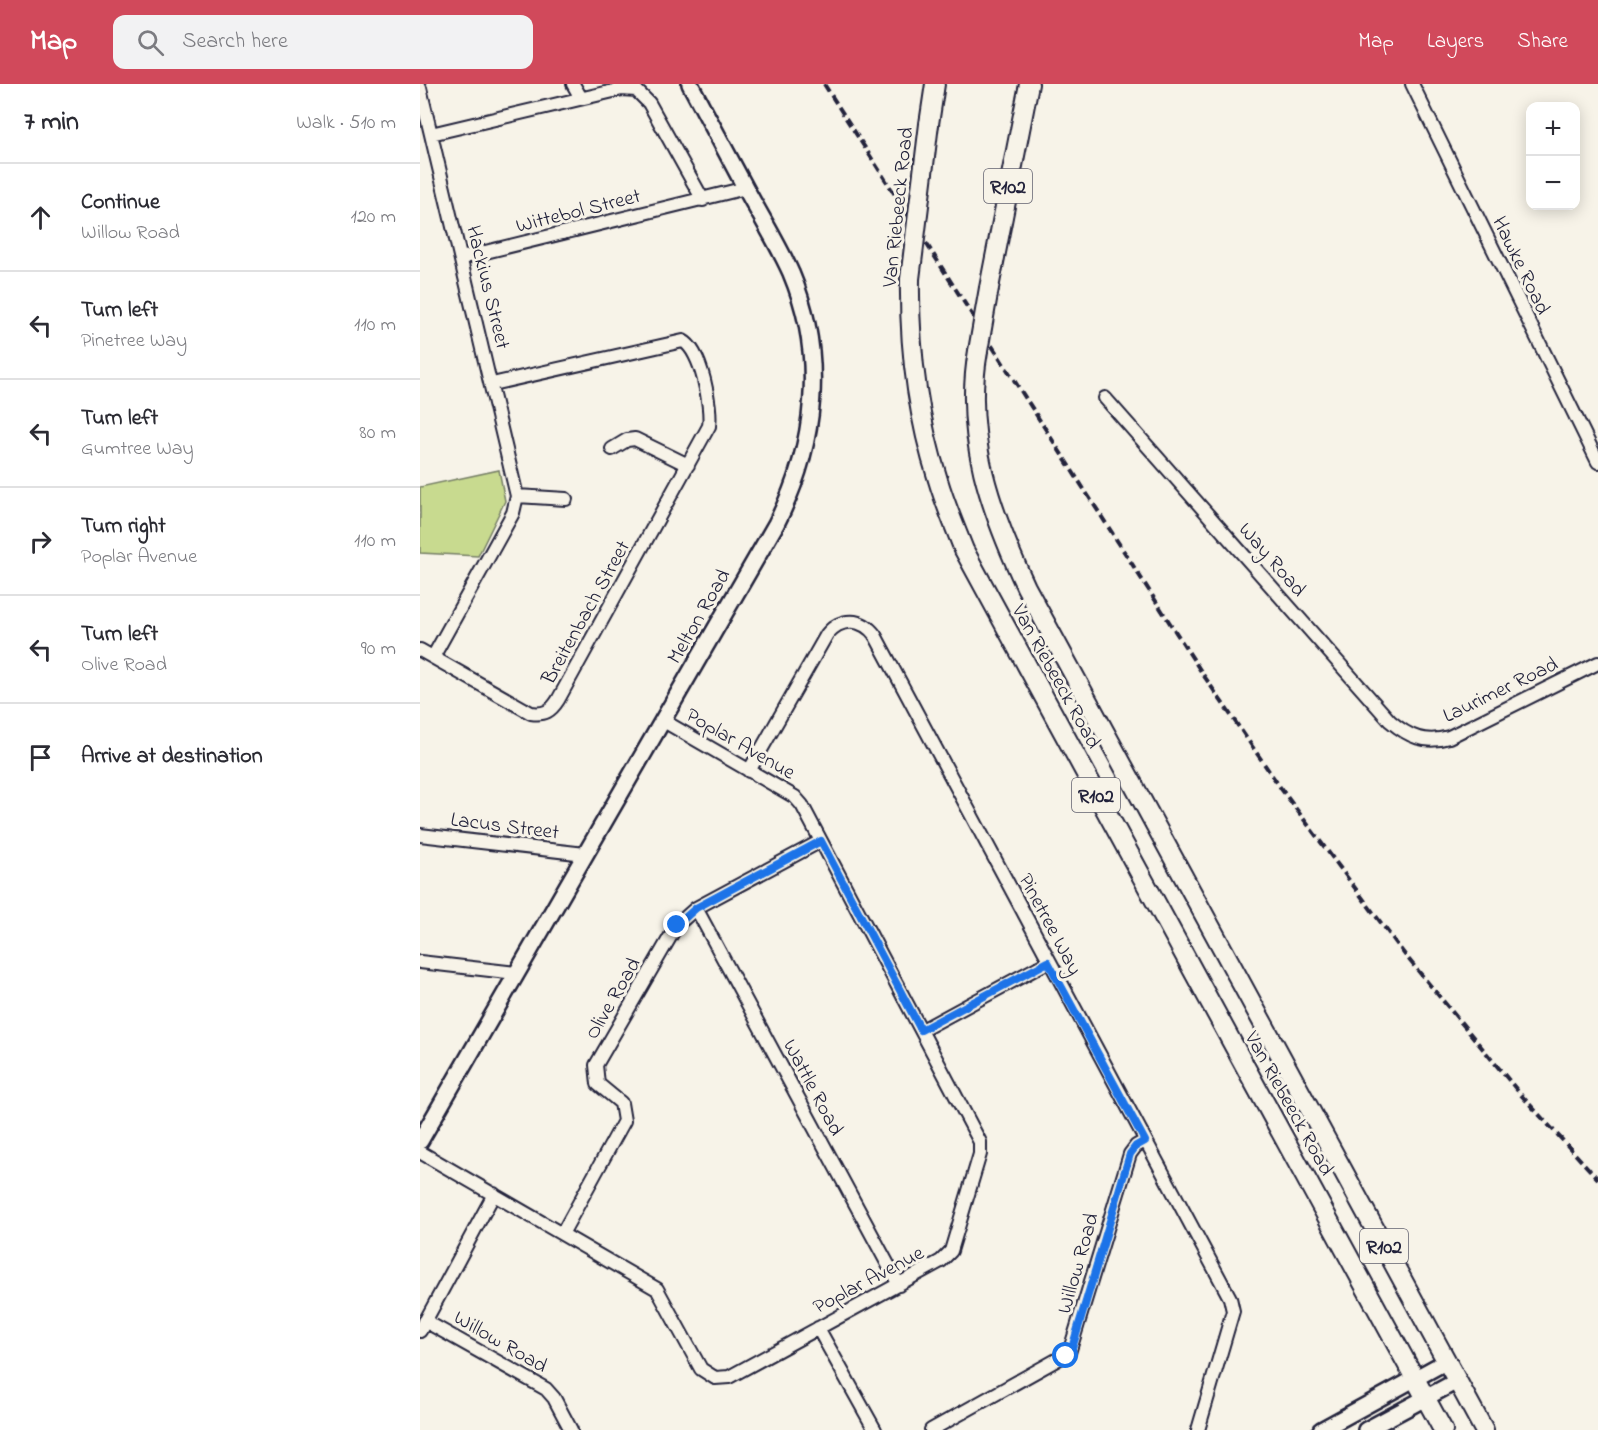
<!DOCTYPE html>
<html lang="en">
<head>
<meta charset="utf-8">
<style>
  body { margin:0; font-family:"Indie Flower",sans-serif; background:#f2f2f3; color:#2b2b33 }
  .controls { position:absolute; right:18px; top:18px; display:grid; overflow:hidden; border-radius:12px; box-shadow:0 3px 15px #0003 }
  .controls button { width:54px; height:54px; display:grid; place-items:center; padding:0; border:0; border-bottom:2px solid #e1e1e2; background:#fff; color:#2b2b33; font:30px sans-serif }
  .stop { position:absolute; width:18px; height:18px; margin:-14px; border:4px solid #1a73e8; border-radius:50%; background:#fff }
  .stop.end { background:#1a73e8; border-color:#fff; box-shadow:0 2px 6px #0008 }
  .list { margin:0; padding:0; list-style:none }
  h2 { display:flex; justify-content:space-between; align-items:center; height:78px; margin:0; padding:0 24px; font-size:26px }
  h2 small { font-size:20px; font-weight:400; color:#7c7c81 }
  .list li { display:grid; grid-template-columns:39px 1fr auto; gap:18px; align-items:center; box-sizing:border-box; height:108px; padding:0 24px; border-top:2px solid #e1e1e2 }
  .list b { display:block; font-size:22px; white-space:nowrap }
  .list p { margin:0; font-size:20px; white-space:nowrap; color:#7c7c81 }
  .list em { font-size:20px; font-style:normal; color:#7c7c81 }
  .icon { flex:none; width:33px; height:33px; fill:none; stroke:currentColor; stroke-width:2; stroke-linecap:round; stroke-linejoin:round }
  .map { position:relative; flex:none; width:1178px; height:1346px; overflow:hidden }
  header { display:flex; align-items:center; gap:36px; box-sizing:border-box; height:84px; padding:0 30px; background:#d1495b; color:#fff }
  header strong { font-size:28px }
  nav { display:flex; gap:33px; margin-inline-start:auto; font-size:21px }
  .search { width:420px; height:54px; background:#f2f2f3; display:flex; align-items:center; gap:15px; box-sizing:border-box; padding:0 21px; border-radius:12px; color:#7c7c81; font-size:22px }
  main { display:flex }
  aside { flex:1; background:#fff }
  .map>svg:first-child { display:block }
</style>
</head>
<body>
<header>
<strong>Map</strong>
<div class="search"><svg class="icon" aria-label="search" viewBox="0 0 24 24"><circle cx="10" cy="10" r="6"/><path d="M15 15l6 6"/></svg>Search here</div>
<nav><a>Map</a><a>Layers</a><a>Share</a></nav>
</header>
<main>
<aside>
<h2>7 min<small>Walk · 510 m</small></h2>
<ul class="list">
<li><svg class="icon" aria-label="ahead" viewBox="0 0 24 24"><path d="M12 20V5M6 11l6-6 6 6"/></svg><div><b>Continue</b><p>Willow Road</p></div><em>120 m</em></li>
<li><svg class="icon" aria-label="left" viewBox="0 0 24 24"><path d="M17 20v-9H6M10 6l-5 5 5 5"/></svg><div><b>Turn left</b><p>Pinetree Way</p></div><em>110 m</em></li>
<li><svg class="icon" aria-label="left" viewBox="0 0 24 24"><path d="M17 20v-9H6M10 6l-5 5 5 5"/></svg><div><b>Turn left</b><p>Gumtree Way</p></div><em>80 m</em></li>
<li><svg class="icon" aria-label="right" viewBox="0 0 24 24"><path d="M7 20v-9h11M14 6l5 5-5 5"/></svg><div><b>Turn right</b><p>Poplar Avenue</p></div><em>110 m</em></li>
<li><svg class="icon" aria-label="left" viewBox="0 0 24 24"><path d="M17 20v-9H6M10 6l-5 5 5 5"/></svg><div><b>Turn left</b><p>Olive Road</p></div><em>90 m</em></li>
<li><svg class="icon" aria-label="arrive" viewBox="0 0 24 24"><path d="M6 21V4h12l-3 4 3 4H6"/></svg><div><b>Arrive at destination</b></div></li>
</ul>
</aside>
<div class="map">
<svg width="1178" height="1346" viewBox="0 0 1178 1346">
  <rect width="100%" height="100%" fill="#f7f3e8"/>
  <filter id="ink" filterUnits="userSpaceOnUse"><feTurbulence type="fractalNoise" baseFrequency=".0167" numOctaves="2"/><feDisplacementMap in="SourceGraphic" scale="12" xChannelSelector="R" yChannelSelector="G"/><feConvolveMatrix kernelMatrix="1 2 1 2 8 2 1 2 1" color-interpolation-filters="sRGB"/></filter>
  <g filter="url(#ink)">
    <path fill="#c8da8f" stroke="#757e65" stroke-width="1.5" d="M 79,386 L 85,417 L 58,472 L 0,469 L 0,403 Z"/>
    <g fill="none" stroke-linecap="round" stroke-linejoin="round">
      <defs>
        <path id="minor" d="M 153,0 L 161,14
          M 992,0 L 1178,378
          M 0,4 L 97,412 L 93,429 L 13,573
          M 11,50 L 202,5 L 216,6 L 229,19 L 283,116
          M 41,174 L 326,104
          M 685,314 L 970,637 C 989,653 1005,660 1029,653 L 1178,579
          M 192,365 L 207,356 L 215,355 L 268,381
          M 97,412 L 146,415
          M 0,566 L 111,629 C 125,631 131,627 138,616 L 289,342 C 292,322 281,266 263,257 L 72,300
          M 329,687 L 407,550 C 421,533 442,534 455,551 L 810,1214 L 813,1227 L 778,1346
          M 0,751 L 165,770
          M 276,824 L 479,1201
          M 0,878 L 96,889
          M 502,946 L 628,878
          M 0,1068 L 237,1205 L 281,1285 L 295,1294 L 309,1293 L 521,1177 L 531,1167 L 560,1070 L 560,1058 L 382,721 L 375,713 L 242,636
          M 142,1150 L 204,1037 L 201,1019 L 178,1000 L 176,981 L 257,841 L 276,824 L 401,757
          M 5,1237 L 126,1305 L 134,1314 L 151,1346
          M 398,1244 L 455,1346
          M 0,1247 L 74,1110
          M 511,1346 L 649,1269 L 710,1070 L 716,1062 L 725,1057"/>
        <path id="tertiary" d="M 0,1057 L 356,440 C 396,362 406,272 371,189 C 358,160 341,133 326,105 C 307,70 289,35 270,0
          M 901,1346 L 1027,1277
          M 946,1346 L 1037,1297"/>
        <path id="primary" d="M 509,40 L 515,0
          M 490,195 C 489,264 497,331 518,396 C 525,420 535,443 544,466 L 1023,1346
          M 569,204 L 609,0
          M 558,267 C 543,351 571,428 606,503 L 1064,1346"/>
      </defs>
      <use href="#minor" stroke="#22223b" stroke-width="16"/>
      <use href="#tertiary" stroke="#22223b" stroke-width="20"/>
      <use href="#primary" stroke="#22223b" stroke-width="22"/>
      <use href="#minor" stroke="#f7f3e8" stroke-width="12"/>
      <use href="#tertiary" stroke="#f7f3e8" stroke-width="15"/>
      <use href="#primary" stroke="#f7f3e8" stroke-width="18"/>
      <path stroke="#22223b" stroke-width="4" stroke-dasharray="9 4.5" stroke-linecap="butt" d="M 404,0 L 782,589 L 862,706 L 985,871 L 1102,1012 L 1178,1095"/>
      <defs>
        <path id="primary-bridge" d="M 490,195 L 509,40
          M 558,267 L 569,204"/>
      </defs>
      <use href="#primary-bridge" stroke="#22223b" stroke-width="22" stroke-linecap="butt"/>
      <use href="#primary-bridge" stroke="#f7f3e8" stroke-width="18"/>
    </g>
  </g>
  <g fill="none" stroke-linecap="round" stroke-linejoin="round" filter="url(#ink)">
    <path stroke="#1a73e8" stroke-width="8" d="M 257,841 L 276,824 L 401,757 L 501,946 L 628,878 L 725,1057 L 716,1062 L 710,1070 L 653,1261 L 646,1272"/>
  </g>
  <g text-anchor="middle" stroke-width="6" stroke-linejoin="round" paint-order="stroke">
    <g fill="#f7f3e8" stroke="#62616f" stroke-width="1.5">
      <rect x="564" y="85" width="48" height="34" rx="4.5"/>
      <rect x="652" y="694" width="48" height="34" rx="4.5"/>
      <rect x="940" y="1145" width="48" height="34" rx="4.5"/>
    </g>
    <g font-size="20" font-weight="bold" fill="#22223b">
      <text x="588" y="109">R102</text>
      <text x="676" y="718">R102</text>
      <text x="964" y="1169">R102</text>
    </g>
    <g font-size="21" fill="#22223b" stroke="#f7f3e8">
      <text transform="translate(477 123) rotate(-84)" y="7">Van Riebeeck Road</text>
      <text transform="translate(158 126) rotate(-14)" y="7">Wittebol Street</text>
      <text transform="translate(1102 181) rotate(64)" y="7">Hawke Road</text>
      <text transform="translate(69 203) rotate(76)" y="7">Hackius Street</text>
      <text transform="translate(853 475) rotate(49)" y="7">Way Road</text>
      <text transform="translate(165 528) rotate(-61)" y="7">Breitenbach Street</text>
      <text transform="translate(278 532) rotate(-60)" y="7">Melton Road</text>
      <text transform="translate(637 592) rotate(61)" y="7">Van Riebeeck Road</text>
      <text transform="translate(1080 605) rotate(-26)" y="7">Laurimer Road</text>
      <text transform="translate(321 659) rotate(30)" y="7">Poplar Avenue</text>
      <text transform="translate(85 741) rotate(7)" y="7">Lacus Street</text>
      <text transform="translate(631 840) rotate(62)" y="7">Pinetree Way</text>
      <text transform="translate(192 914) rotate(-60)" y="7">Olive Road</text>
      <text transform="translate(394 1003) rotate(62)" y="7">Wattle Road</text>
      <text transform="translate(870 1019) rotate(61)" y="7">Van Riebeeck Road</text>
      <text transform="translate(657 1179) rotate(-74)" y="7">Willow Road</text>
      <text transform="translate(448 1195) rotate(-28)" y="7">Poplar Avenue</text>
      <text transform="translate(81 1257) rotate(30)" y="7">Willow Road</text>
    </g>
  </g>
</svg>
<div class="controls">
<button>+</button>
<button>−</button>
</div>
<div class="stop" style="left:646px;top:1272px"></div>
<div class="stop end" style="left:257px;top:841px"></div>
</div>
</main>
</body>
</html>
